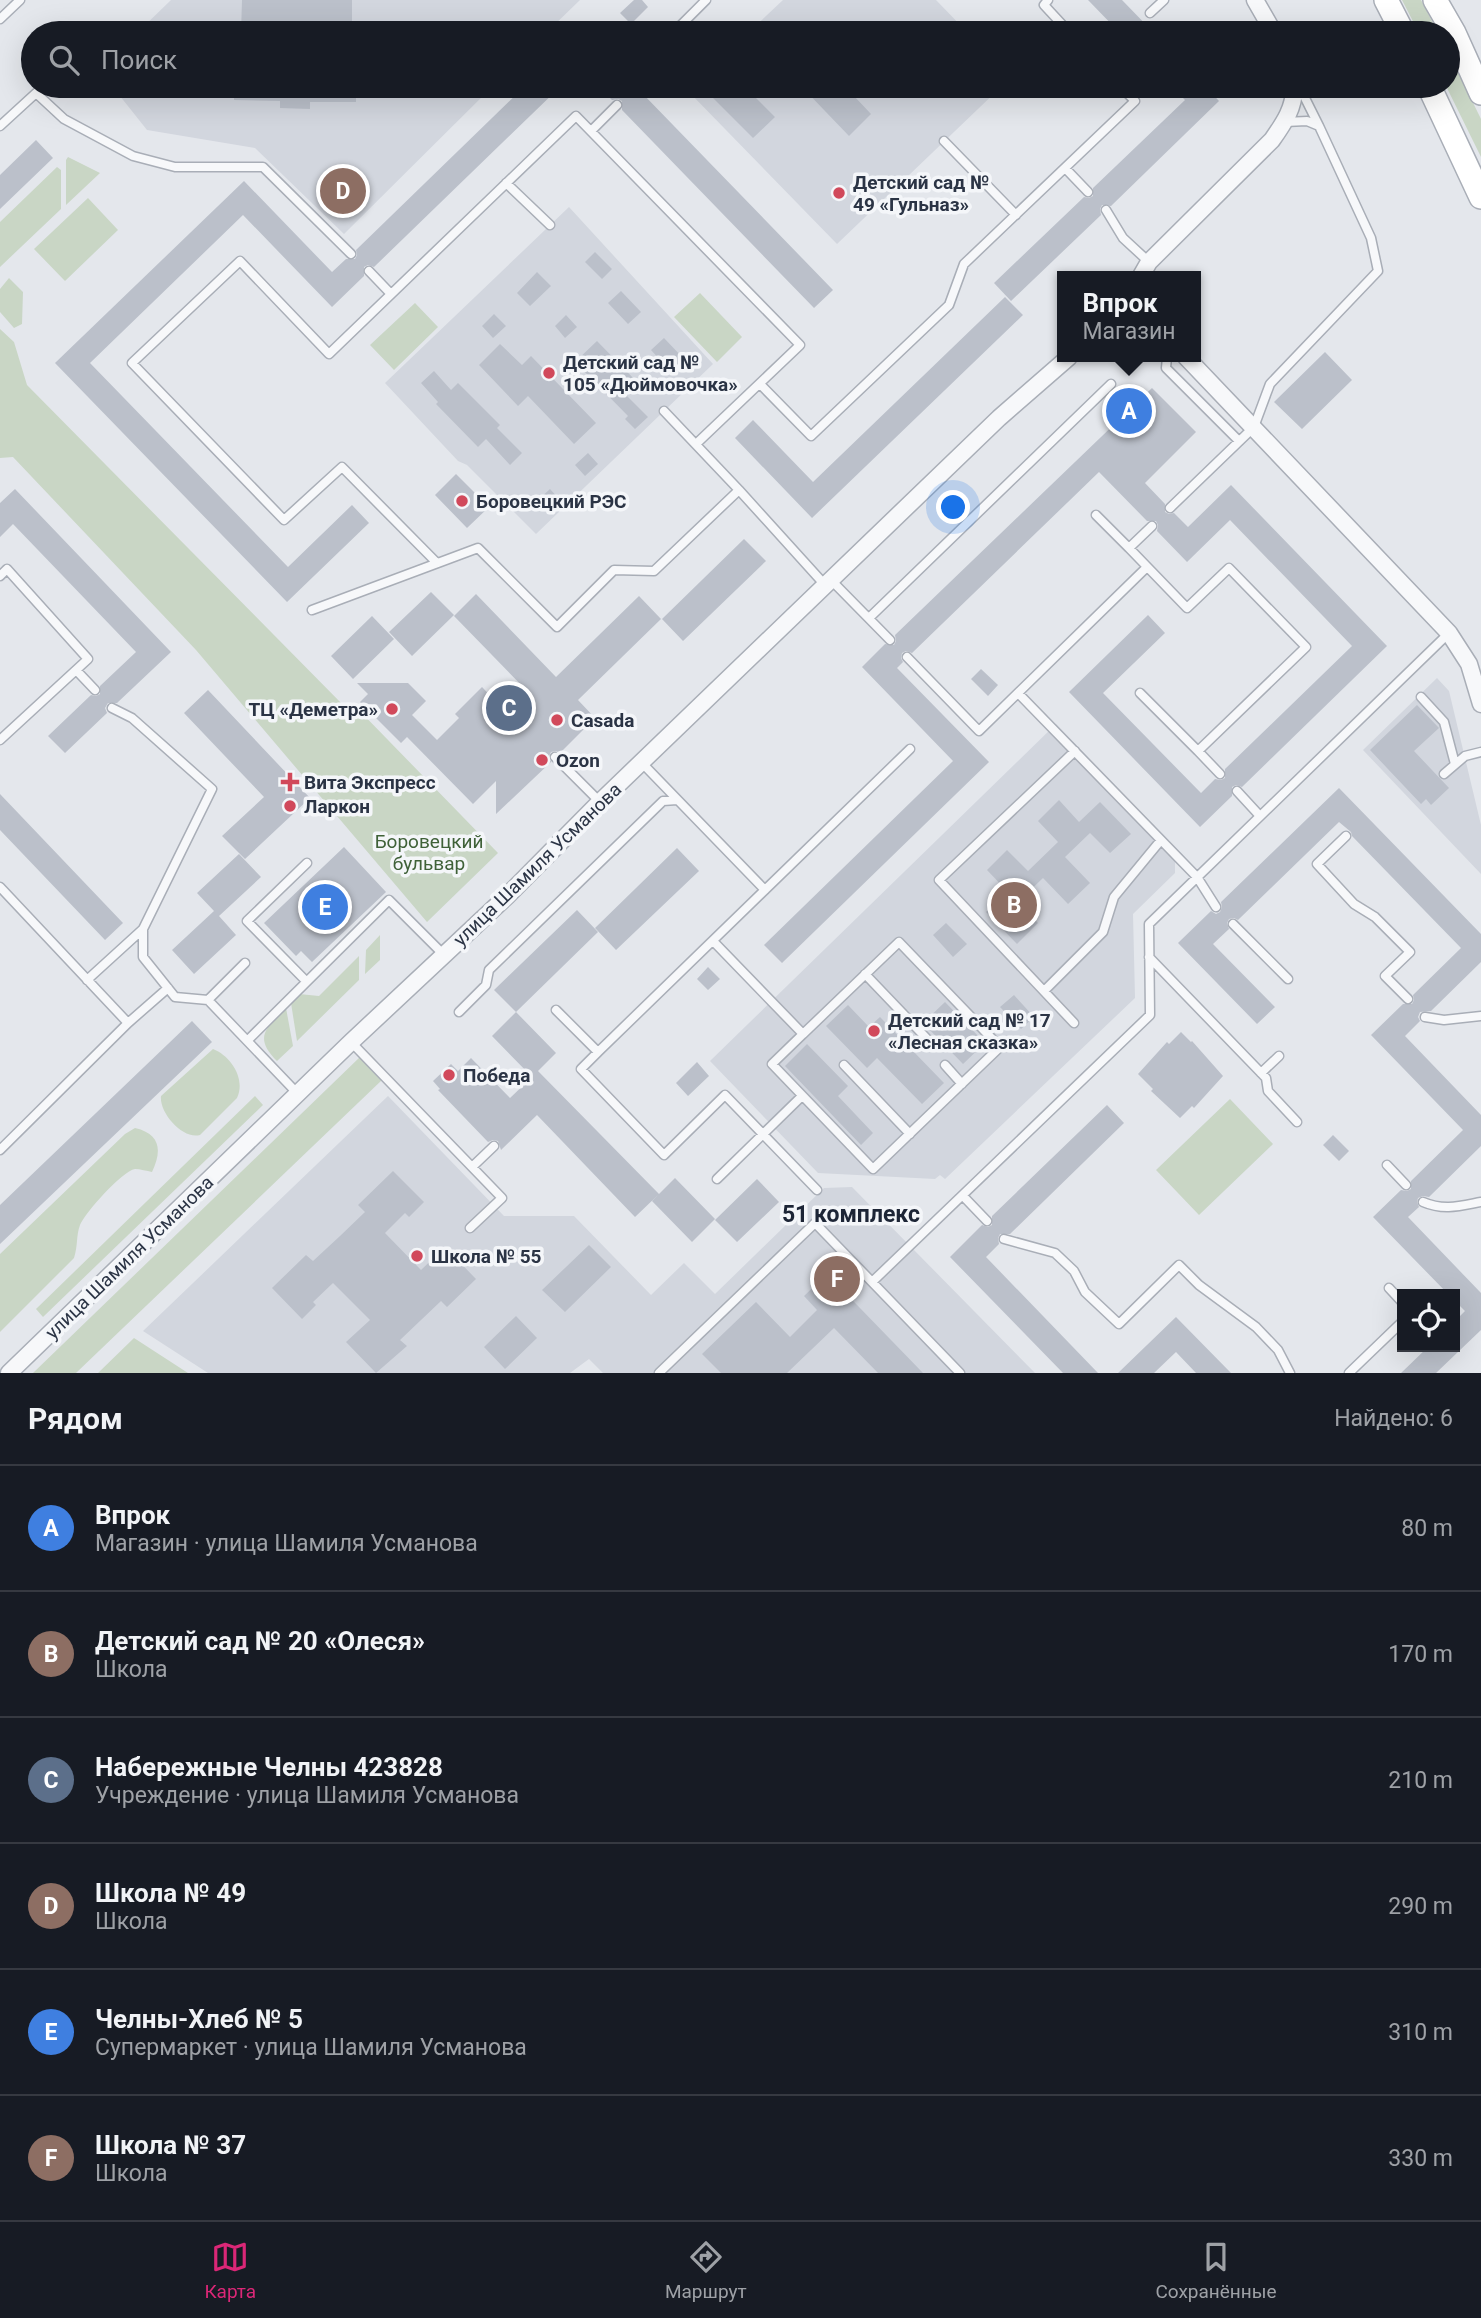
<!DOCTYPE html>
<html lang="ru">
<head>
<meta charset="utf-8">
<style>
  body { margin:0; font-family:Roboto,sans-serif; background:#20242c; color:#f1f3f6 }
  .controls { position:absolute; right:21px; bottom:21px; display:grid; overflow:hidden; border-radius:0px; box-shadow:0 7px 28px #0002 }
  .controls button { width:63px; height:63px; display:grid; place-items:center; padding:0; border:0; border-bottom:2px solid #363941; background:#171b24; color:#f1f3f6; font:35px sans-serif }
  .you { position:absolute; left:954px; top:508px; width:24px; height:24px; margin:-18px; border:5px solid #fff; border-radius:50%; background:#1a73e8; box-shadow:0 0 0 10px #1a73e833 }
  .badge { display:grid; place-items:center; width:46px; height:46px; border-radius:50%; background:#db2777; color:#fff; font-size:23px; font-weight:700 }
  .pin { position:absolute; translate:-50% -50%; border:4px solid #fff; box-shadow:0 2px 7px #0006 }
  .popup { position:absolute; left:1057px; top:271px; width:144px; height:91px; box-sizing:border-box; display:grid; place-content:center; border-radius:0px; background:#171b24; filter:drop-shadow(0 2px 5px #0005); font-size:23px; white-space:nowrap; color:#9ea1a6 }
  .popup b { font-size:26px; color:#f1f3f6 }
  .popup::after { content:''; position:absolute; left:50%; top:100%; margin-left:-14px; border:14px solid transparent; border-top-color:#171b24 }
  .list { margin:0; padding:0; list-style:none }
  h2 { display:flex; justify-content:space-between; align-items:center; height:91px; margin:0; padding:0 28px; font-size:30px }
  h2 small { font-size:23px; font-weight:400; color:#9ea1a6 }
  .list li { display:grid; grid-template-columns:46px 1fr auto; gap:21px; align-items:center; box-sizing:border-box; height:126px; padding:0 28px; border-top:2px solid #363941 }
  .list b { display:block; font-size:26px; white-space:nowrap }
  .list p { margin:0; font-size:23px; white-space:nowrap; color:#9ea1a6 }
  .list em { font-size:23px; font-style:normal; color:#9ea1a6 }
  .icon { flex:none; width:38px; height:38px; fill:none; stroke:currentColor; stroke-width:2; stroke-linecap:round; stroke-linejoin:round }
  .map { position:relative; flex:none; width:1481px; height:1373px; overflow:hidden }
  .search { position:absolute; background:#171b24; box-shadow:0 7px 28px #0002; left:21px; right:21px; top:21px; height:77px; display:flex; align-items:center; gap:18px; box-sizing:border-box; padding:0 24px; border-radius:38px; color:#9ea1a6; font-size:26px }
  .sheet { height:847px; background:#171b24 }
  nav { display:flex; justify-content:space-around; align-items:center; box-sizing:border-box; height:98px; border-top:2px solid #363941; background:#171b24; font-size:19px; color:#9ea1a6 }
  nav a { display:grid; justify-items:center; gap:4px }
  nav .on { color:#db2777 }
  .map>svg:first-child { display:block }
</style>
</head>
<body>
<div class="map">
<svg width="1481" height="1373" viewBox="0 0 1481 1373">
  <rect width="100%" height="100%" fill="#e4e7ec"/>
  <path fill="#d2d6de" d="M 171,0 L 580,0 L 546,33 L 137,33 Z
    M 783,0 L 936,0 L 968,33 L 748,33 Z
    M 112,86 L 493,86 L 344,234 L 255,148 L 147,130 Z
    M 694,86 L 1002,86 L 837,244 L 688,91 Z
    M 569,207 L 713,364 L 536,534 L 467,465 L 458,461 L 385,383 Z
    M 1437,678 L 1449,691 L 1481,825 L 1481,874 L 1363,750 Z
    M 1056,724 L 1183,855 L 1175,862 L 1175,873 L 1133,914 L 1135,998 L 945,1179 L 940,1175 L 935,1179 L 818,1173 L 710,1061 Z
    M 388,1096 L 504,1216 L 574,1216 L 651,1295 L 684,1263 L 715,1294 L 824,1188 L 852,1187 L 1035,1373 L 603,1373 L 589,1359 L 570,1373 L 208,1373 L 143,1331 Z"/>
  <path fill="#c9d6c5" d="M 1402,0 L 1421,0 L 1438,33 L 1419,33 Z
    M 1448,52 L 1481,119 L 1481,157 L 1446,86 L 1448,86 Z
    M 68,157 L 100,173 L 66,205 L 66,160 Z
    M 57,167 L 61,170 L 61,209 L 0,267 L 0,222 Z
    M 88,198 L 118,230 L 65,281 L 34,249 Z
    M 9,278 L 23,292 L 22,324 L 14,328 L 0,312 L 0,289 Z
    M 700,293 L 742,337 L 717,362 L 674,317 Z
    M 415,303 L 438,327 L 394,370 L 370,345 Z
    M 0,329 L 14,342 L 27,385 L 346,708 L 352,703 L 498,853 L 427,922 L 196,650 L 13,457 L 0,458 Z
    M 380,935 L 380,960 L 365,974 L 366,950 Z
    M 359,956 L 359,980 L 297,1041 L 291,1003 L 299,994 L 319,996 Z
    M 286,1008 L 293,1046 L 277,1061 C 253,1037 266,1028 286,1008 Z
    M 213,1049 C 231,1056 246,1079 237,1098 L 200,1135 C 183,1140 159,1113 161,1096 Z
    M 360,1057 L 382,1080 L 76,1373 L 33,1373 Z
    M 255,1096 L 263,1105 L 43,1317 L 36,1309 Z
    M 1230,1099 L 1273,1144 L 1199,1215 L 1156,1170 Z
    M 135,1128 C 161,1134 162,1151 152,1172 C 147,1171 140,1169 135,1169 C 122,1171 85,1213 80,1225 C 76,1236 78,1246 74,1258 L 0,1332 L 0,1254 L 125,1134 Z
    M 134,1338 L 188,1373 L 98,1373 Z"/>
  <path fill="#bbc0ca" d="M 242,0 L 352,0 L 352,33 L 241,33 Z
    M 634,0 L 642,0 L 648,7 L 631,24 L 620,13 Z
    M 1088,0 L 1122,0 L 1154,33 L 1120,33 Z
    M 234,86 L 356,86 L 356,102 L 310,102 L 310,109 L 280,108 L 280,101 L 234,100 Z
    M 525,86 L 561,86 L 374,267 L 368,265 L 364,267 L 364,276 L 332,307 L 243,215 L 90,363 L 288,567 L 352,505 L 369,523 L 287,602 L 55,363 L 244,181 L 332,272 L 346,259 L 355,259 L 357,255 L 356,250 Z
    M 598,86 L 630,86 L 632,93 L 641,92 L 833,290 L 814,308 L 622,110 L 622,101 L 618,99 L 612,100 Z
    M 721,86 L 744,86 L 775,117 L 753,138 L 711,96 Z
    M 801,86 L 865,86 L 854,96 L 871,114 L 849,136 Z
    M 1171,86 L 1205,86 L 1219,101 L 1111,206 L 1102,205 L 1100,209 L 1101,215 L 1011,301 L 994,283 L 1084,197 L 1089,198 L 1093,196 L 1093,188 L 1185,100 Z
    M 36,140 L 53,158 L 0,209 L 0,175 Z
    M 595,252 L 612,269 L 602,279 L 585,262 Z
    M 537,272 L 551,286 L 530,306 L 517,293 Z
    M 621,291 L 641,312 L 628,324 L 608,303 Z
    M 1005,297 L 1023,315 L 812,518 L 735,438 L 753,420 L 813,482 Z
    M 494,314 L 506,326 L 493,338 L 482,326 Z
    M 566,315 L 577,327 L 565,338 L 555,326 Z
    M 664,338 L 684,359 L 670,371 L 651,350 Z
    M 597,341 L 638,383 L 626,395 L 648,417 L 635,429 L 625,419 L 628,416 L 575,362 Z
    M 500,344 L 522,365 L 531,356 L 596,423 L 574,444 L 528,396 L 518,406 L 479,365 Z
    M 1325,352 L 1352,380 L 1302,429 L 1274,402 Z
    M 434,371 L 451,390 L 458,383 L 500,425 L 497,428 L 522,453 L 510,465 L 486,439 L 478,447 L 436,404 L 438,402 L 421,383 Z
    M 1152,388 L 1196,432 L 1145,483 L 1165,504 L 1165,512 L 1169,514 L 1174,513 L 1188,527 L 1231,485 L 1387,646 L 1242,787 L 1236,785 L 1232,787 L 1232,796 L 1200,827 L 1069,692 L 1148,615 L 1165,633 L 1103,693 L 1201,793 L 1215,779 L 1221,780 L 1225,778 L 1225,769 L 1352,646 L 1230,520 L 1187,562 L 1157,531 L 1158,525 L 1156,521 L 1147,521 L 1099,472 L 912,653 L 906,651 L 902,653 L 901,658 L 903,662 L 897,668 L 989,762 L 782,963 L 764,945 L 953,761 L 862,667 L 885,644 L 894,645 L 896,641 L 895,635 Z
    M 588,453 L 598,464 L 585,476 L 575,465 Z
    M 456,474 L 489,507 L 467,528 L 435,495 Z
    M 15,489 L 171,652 L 117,703 L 108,703 L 105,708 L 107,713 L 65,753 L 48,736 L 91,695 L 96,696 L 100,694 L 100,686 L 136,652 L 13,524 L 0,537 L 0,503 Z
    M 550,489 L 561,501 L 549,511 L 538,500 Z
    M 744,539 L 766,561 L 683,641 L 662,619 Z
    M 431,592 L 454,615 L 412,656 L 389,632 Z
    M 476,594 L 556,677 L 639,596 L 661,619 L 578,700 L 595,718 L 560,753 L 556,751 L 551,752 L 549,756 L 551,762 L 496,814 L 496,781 L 473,804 L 407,737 L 401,743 L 360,702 L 368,694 L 357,683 L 408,683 L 426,701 L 412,715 L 437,740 L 459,718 L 455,714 L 482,687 L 503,709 L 525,689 L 454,616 Z
    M 372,616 L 394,639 L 353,679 L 331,656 Z
    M 981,669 L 998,685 L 988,696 L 971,679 Z
    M 208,690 L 310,798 L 245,859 L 222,836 L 264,797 L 184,713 Z
    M 1417,705 L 1439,728 L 1414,751 L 1449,788 L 1431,805 L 1426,799 L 1421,804 L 1370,750 Z
    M 1339,788 L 1481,934 L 1481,962 L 1431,1011 L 1420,1012 L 1418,1017 L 1420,1021 L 1405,1036 L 1481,1115 L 1481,1146 L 1429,1197 L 1423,1196 L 1418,1198 L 1417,1202 L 1419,1207 L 1408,1217 L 1481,1293 L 1481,1330 L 1436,1373 L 1401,1373 L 1428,1347 L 1455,1347 L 1455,1321 L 1465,1311 L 1455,1301 L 1455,1294 L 1448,1294 L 1373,1217 L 1401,1190 L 1407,1191 L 1411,1189 L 1411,1181 L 1463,1130 L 1371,1035 L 1403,1004 L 1412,1004 L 1414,1000 L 1413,995 L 1461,948 L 1352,836 L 1351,832 L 1339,822 L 1238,920 L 1234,918 L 1229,919 L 1227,923 L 1229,929 L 1213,944 L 1275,1007 L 1257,1024 L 1178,943 L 1211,911 L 1216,914 L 1220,912 L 1222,907 L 1221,902 Z
    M 0,794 L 123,923 L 105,940 L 0,830 Z
    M 1059,800 L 1079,822 L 1100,802 L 1131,834 L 1110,853 L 1090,833 L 1065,857 L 1090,883 L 1068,904 L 1043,878 L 1018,902 L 1038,923 L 1017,944 L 986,912 L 1007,891 L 987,870 L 1007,850 L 1028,871 L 1058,842 L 1038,821 Z
    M 344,847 L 386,892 L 312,962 L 301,951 L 296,956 L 264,923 Z
    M 677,848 L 699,871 L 616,950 L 595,928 Z
    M 239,854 L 261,877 L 219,916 L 236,935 L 194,974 L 172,950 L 214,911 L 197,893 Z
    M 577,910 L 598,932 L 516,1012 L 556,1053 L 538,1071 L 659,1194 L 675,1178 L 715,1219 L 692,1242 L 652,1201 L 658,1195 L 635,1217 L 537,1115 L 501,1150 L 498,1141 L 493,1140 L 488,1142 L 438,1090 L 440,1089 L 433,1081 L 451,1064 L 458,1071 L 471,1058 L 510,1098 L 532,1077 L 492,1036 L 516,1012 L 494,990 Z
    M 946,923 L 967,944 L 953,957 L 933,935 Z
    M 708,967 L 720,979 L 708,990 L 697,979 Z
    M 1014,995 L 1034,1017 L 1021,1029 L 1000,1007 Z
    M 945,1002 L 985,1043 L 963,1064 L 923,1023 Z
    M 848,1005 L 869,1027 L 880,1017 L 944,1083 L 922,1104 L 877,1058 L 867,1068 L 826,1026 Z
    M 192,1021 L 212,1042 L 0,1244 L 0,1205 Z
    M 1181,1032 L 1191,1042 L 1192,1041 L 1223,1076 L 1194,1108 L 1192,1106 L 1180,1118 L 1151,1091 L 1153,1089 L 1138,1074 L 1167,1042 L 1169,1044 Z
    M 807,1044 L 848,1086 L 838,1096 L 873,1133 L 861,1145 L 785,1066 Z
    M 697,1062 L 709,1076 L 688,1096 L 676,1083 Z
    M 1107,1105 L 1124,1123 L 1010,1234 L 1000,1234 L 998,1238 L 999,1244 L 986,1257 L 1098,1373 L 1063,1373 L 950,1257 L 982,1225 L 988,1227 L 992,1225 L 992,1216 Z
    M 1333,1135 L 1349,1151 L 1339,1161 L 1323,1145 Z
    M 393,1171 L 424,1202 L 409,1217 L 405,1213 L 385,1233 L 421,1270 L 445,1247 L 476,1279 L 447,1307 L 441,1301 L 400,1340 L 407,1346 L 376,1373 L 346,1342 L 370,1320 L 333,1283 L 313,1302 L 316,1305 L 302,1319 L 272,1288 L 306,1255 L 313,1261 L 340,1236 L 365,1212 L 358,1205 Z
    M 757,1179 L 779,1202 L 737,1242 L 715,1220 Z
    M 589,1245 L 611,1267 L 565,1312 L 542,1290 Z
    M 827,1274 L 923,1373 L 878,1373 L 834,1328 L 787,1373 L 721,1373 L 702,1354 L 756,1302 L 790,1337 L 817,1310 L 804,1296 Z
    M 516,1316 L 537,1338 L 505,1369 L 484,1347 Z
    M 1176,1317 L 1231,1373 L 1196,1373 L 1176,1352 L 1154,1373 L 1118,1373 Z"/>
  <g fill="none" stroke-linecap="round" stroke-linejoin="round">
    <defs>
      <path id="service" d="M 1048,0 L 1044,5 L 1070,33
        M 1150,13 L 1164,0
        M 0,19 L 20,0
        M 673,33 L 706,0
        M 1299,86 L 1319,126
        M 636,88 L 638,86
        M 0,126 L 36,93 L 64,119 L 133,156 L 175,167 L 263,167 L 351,254
        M 591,131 L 617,105
        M 944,141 L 1016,215
        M 1065,168 L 1088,192
        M 506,183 L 550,225
        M 1106,210 L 1123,238 L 1149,262
        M 369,271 L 391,294
        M 1167,357 L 1166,368 L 1239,441
        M 760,384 L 811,436 L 949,305 L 964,264 L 1135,101 L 1120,86
        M 664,411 L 739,490
        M 1170,508 L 1254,427 L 1270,384 L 1378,271 L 1371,238 L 1319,126 L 1307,121 L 1285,122
        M 1096,515 L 1129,548
        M 437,563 L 342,467 L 284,520 L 132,363 L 240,261 L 329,354 L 576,116 L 800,345 L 696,444
        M 0,576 L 7,569 L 88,659 L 0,740
        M 831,580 L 890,640
        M 312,610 L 478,548 L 557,627 L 614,570 L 654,571 L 739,490 L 825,585
        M 869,618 L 1111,384
        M 907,657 L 979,731 L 1147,567
        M 76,670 L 95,690
        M 1018,693 L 1197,877 L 1216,907
        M 1140,693 L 1198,751 L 1306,647 L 1229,568 L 1187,608 L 1129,548 L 1152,526
        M 1421,697 L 1444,722 L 1455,764
        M 112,708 L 132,718 L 212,789 L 143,929 L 143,957 L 175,997 L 208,1000 L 298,1094
        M 1198,751 L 1220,774
        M 555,757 L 600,802
        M 641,762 L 765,890
        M 1444,774 L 1465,756 L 1481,752
        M 1237,791 L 1260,816
        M 1346,836 L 1317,864 L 1354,904 L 1375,917 L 1410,952 L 1385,976 L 1408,999
        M 0,887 L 128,1023
        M 1233,924 L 1288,979
        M 713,941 L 803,1034 L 772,1064 L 873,1169 L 1000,1047 L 899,942 L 803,1034
        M 1149,957 L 1266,1078 L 1268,1091 L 1297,1122
        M 865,974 L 931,1043
        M 87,980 L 143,929
        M 306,981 L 247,921 L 307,863
        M 1044,991 L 1103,932 L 1114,897 L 1161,840
        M 208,1000 L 245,963
        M 556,1010 L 598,1052 L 581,1069 L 664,1155 L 725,1095 L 817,1190
        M 459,1012 L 486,985 L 489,970 L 663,801 L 677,800
        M 1425,1017 L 1444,1020 L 1481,1016
        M 1074,1023 L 939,880 L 1075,751
        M 248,1040 L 389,900 L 444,955
        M 351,1042 L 502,1198 L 470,1228
        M 598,1052 L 910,749
        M 844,1065 L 910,1134
        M 945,1065 L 962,1084
        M 1261,1073 L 1279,1056
        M 0,1150 L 128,1023 L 168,988
        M 1387,1165 L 1406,1185
        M 472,1167 L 494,1146
        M 717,1179 L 802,1096
        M 963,1196 L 987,1221
        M 1423,1202 C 1444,1211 1460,1206 1481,1202
        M 1004,1239 L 1055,1253 L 1074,1271 L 1085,1292 L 1119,1324 L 1179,1265 L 1199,1285 L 1256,1327 L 1278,1350 L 1290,1373
        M 872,1282 L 1150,1015 L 1149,924 L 1449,633
        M 1389,1288 L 1402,1302
        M 659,1373 L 815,1223 L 960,1373
        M 1349,1373 L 1402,1322"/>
      <path id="minor" d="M 1255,0 L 1274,33
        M 1141,276 L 1149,262 L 1272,140 C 1284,123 1295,107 1294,86
        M 1186,357 L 1449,633 L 1469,664 L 1481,704
        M 9,1373 L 351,1042 L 507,896 L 600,802 L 999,418 L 1069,357"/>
      <path id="secondary" d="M 1386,0 L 1403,33
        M 1435,0 L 1454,33 L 1481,93
        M 1429,86 L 1481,197"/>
    </defs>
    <use href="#service" stroke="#a9aeb7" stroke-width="11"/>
    <use href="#minor" stroke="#a9aeb7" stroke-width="19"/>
    <use href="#secondary" stroke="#a9aeb7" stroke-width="26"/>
    <use href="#service" stroke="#f7f8fa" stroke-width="8"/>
    <use href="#minor" stroke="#f7f8fa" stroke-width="16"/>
    <use href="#secondary" stroke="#fff" stroke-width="23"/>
  </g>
  <g fill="#d1495b" stroke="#f4f6f9" stroke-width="2.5">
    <circle cx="839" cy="193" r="7"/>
    <circle cx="549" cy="373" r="7"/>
    <circle cx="462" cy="501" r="7"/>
    <circle cx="392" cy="709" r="7"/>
    <circle cx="557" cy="720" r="7"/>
    <circle cx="542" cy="760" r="7"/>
    <path d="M286.5 771.5h7v7h7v7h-7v7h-7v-7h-7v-7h7z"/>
    <circle cx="290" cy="806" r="7"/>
    <circle cx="874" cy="1031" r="7"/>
    <circle cx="449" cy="1075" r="7"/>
    <circle cx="417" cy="1256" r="7"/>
  </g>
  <g text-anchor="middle" stroke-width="7" stroke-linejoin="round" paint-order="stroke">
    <g font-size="19" font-weight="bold" fill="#2b3445" stroke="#f4f6f9" text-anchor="start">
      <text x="853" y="189">Детский сад №<tspan x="853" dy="22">49 «Гульназ»</tspan></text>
      <text x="563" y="369">Детский сад №<tspan x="563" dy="22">105 «Дюймовочка»</tspan></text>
      <text x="476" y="508">Боровецкий РЭС</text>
      <text x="378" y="716" text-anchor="end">ТЦ «Деметра»</text>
      <text x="571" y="727">Casada</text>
      <text x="556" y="767">Ozon</text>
      <text x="304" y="789">Вита Экспресс</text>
      <text x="304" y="813">Ларкон</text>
      <text x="888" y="1027">Детский сад № 17<tspan x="888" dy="22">«Лесная сказка»</tspan></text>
      <text x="463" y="1082">Победа</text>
      <text x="431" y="1263">Школа № 55</text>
    </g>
    <g font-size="19" fill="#3f6138" stroke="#f4f6f9">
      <text x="429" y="848">Боровецкий<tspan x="429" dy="22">бульвар</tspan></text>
    </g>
    <g font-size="19" fill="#2b3445" stroke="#f4f6f9">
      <text transform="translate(537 864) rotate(-44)" y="7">улица Шамиля Усманова</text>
      <text transform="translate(129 1257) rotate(-44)" y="7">улица Шамиля Усманова</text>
    </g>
    <g font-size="23" font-weight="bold" fill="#1d2536" stroke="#f4f6f9">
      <text x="851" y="1222">51 комплекс</text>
    </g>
  </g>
</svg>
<div class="controls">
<button><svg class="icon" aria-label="locate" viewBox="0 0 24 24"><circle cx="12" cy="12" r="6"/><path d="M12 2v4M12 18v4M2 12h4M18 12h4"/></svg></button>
</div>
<div class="you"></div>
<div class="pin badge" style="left:1129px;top:411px;background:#3f7fe0">A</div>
<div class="popup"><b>Впрок</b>Магазин</div>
<div class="pin badge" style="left:1014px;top:905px;background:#8d6e63">B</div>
<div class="pin badge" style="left:509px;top:708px;background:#5c6f8a">C</div>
<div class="pin badge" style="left:343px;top:191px;background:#8d6e63">D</div>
<div class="pin badge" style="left:325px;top:907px;background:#3f7fe0">E</div>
<div class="pin badge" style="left:837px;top:1279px;background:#8d6e63">F</div>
<div class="search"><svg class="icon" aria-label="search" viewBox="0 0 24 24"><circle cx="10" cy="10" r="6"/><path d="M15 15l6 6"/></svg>Поиск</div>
</div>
<section class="sheet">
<h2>Рядом<small>Найдено: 6</small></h2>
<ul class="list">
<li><span class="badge" style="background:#3f7fe0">A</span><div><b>Впрок</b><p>Магазин · улица Шамиля Усманова</p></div><em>80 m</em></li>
<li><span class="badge" style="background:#8d6e63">B</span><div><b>Детский сад № 20 «Олеся»</b><p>Школа</p></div><em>170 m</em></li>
<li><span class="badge" style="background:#5c6f8a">C</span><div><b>Набережные Челны 423828</b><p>Учреждение · улица Шамиля Усманова</p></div><em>210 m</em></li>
<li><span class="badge" style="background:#8d6e63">D</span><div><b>Школа № 49</b><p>Школа</p></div><em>290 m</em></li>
<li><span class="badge" style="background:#3f7fe0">E</span><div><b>Челны-Хлеб № 5</b><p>Супермаркет · улица Шамиля Усманова</p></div><em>310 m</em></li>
<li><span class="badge" style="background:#8d6e63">F</span><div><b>Школа № 37</b><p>Школа</p></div><em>330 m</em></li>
</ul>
</section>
<nav>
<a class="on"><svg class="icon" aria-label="map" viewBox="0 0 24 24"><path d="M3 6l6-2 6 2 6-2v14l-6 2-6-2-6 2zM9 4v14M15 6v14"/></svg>Карта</a>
<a><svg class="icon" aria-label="directions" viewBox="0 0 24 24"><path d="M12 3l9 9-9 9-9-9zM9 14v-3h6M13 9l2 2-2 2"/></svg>Маршрут</a>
<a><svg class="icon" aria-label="saved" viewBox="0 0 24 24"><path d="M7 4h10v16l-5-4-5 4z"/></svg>Сохранённые</a>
</nav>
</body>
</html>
